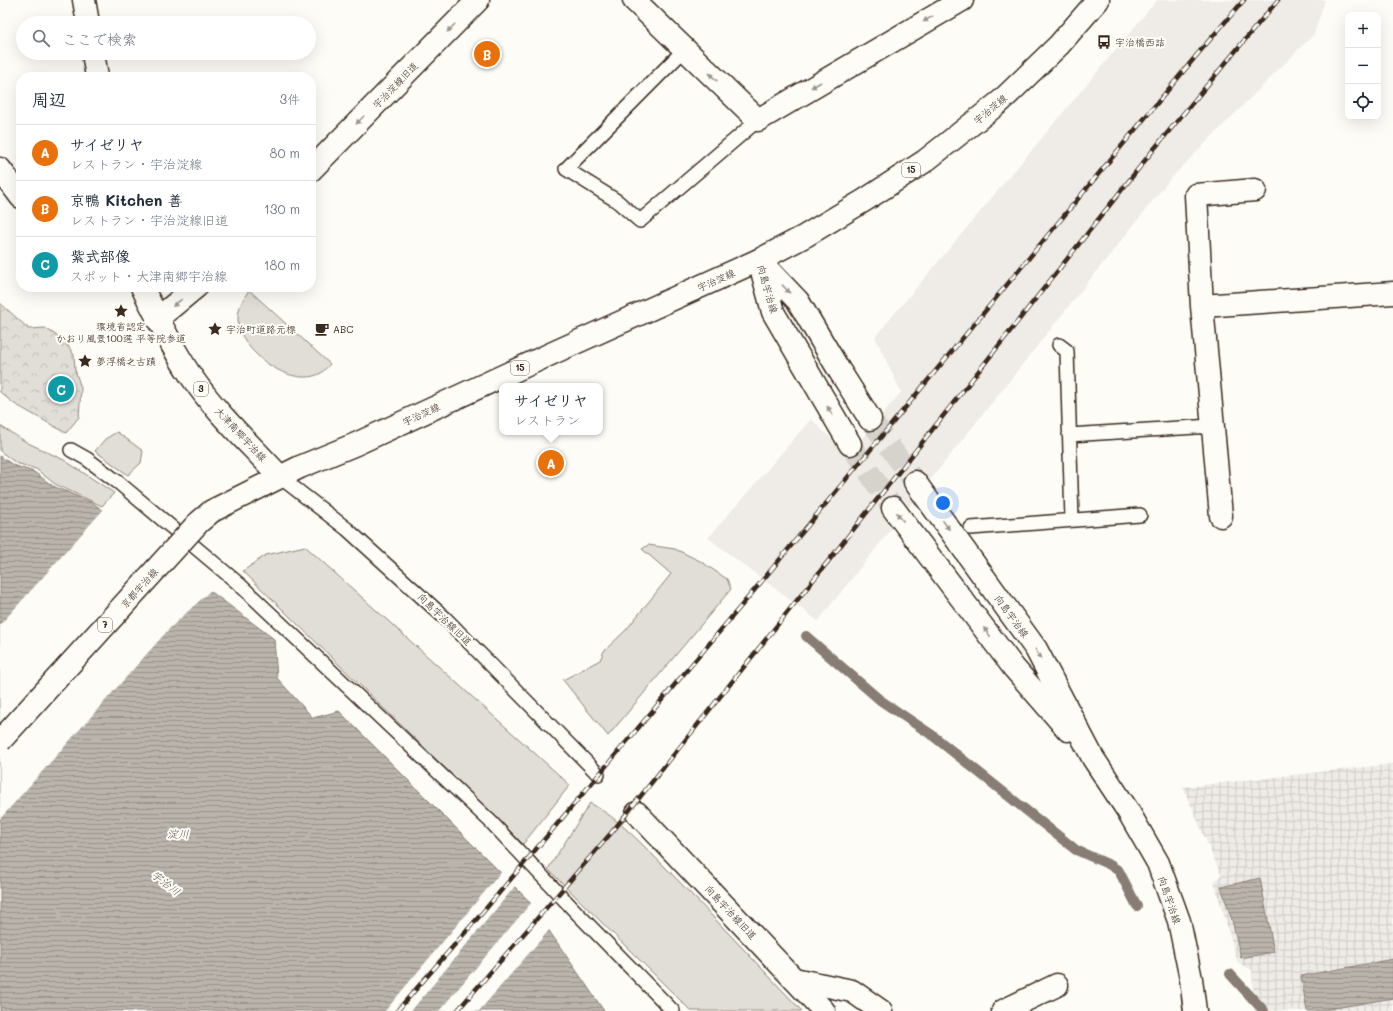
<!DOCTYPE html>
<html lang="ja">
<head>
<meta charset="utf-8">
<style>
  body { margin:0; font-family:Mali,"Klee One",sans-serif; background:#f2f2f3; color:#1f2937 }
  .controls { position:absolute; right:12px; top:12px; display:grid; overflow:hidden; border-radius:8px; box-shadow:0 4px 16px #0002 }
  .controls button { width:36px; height:36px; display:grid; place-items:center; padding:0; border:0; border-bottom:1px solid #e0e1e3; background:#fff; color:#1f2937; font:20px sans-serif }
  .you { position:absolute; left:943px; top:503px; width:14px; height:14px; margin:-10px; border:3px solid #fff; border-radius:50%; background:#1a73e8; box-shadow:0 0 0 6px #1a73e833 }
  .badge { display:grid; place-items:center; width:26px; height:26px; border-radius:50%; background:#111827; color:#fff; font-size:13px; font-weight:700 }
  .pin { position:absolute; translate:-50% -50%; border:2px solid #fff; box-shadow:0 1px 4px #0006 }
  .popup { position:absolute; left:499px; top:383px; width:104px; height:52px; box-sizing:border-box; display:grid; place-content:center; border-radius:8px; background:#fff; filter:drop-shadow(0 1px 3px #0005); font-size:13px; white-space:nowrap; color:#747a83 }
  .popup b { font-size:15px; color:#1f2937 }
  .popup::after { content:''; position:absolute; left:50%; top:100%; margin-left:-8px; border:8px solid transparent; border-top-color:#fff }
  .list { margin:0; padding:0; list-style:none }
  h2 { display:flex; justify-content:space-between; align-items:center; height:52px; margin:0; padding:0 16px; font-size:17px }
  h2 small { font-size:13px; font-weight:400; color:#747a83 }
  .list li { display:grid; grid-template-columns:26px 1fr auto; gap:12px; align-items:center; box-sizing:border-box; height:56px; padding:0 16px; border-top:1px solid #e0e1e3 }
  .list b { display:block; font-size:15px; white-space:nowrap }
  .list p { margin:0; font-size:13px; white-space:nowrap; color:#747a83 }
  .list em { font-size:13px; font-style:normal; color:#747a83 }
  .icon { flex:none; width:22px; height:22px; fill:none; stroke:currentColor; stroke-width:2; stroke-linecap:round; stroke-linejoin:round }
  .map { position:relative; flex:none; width:1393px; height:1011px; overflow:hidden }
  .search { position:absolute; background:#fff; box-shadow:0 4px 16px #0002; left:16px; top:16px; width:300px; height:44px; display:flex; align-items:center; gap:10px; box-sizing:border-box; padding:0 14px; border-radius:22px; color:#747a83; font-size:15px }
  .panel { position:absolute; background:#fff; box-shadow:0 4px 16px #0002; left:16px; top:72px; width:300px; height:220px; border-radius:16px }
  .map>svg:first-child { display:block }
</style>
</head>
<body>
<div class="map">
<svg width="1393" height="1011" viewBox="0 0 1393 1011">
  <defs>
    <pattern id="industrial-grid" width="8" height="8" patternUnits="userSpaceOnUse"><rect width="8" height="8" fill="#efece7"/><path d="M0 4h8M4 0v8" fill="none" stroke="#cecbc6"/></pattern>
    <pattern id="forest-crowns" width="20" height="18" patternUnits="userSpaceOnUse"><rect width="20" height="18" fill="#e1ded7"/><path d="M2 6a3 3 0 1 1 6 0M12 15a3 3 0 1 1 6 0" fill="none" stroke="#c2bfb8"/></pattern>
    <pattern id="water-rules" width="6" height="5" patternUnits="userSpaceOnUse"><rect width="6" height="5" fill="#bbb4ad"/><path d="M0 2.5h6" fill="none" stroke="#99938c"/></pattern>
  </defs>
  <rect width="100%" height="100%" fill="#fdfcf7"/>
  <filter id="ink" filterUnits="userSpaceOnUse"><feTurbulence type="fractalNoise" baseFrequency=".025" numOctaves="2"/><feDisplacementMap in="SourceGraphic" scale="8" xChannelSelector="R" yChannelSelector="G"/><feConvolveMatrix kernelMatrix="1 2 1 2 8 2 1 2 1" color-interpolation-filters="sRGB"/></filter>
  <g filter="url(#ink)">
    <path fill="#efece7" d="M 1157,0 L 1325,0 L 1314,34 L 1171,178 L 818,621 L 708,538 L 811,419 L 848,455 L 901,392 L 875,337 L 1031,151 Z"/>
    <path fill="url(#industrial-grid)" d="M 1393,764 L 1393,1011 L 1254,1011 L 1252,970 L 1238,963 L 1214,882 L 1221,875 L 1183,787 Z"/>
    <path fill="#e1ded7" stroke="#8e847a" d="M 249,290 L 330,364 C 327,367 324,371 321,373 C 291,390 237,350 238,318 C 238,307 244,298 249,290 Z
      M 0,426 L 28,443 L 64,460 L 114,493 L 102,506 L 55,484 L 36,469 L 16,463 L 0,451 Z
      M 117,432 L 143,451 L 141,463 L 128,475 L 95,451 L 105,439 Z
      M 648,545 L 675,549 L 700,561 L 727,579 L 731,589 L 608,736 L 563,680 L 600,660 L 604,651 L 626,630 L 671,574 L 642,549 Z
      M 305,546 L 570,785 L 523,844 L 243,571 L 266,555 Z
      M 590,803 C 620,819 642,845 666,868 C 712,915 756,963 802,1011 L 691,1011 L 548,869 Z"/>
    <path fill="url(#forest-crowns)" stroke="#8e847a" d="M 0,303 L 29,329 L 45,328 L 65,341 L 74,355 L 75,370 L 81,388 L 79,417 L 66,433 L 13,403 L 0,392 Z"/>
    <path fill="url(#water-rules)" stroke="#887d74" d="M 0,456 L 13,465 L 34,472 L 53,486 L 93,503 L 274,639 L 277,678 L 313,718 L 339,711 L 528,900 L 604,1011 L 0,1011 Z
      M 1260,878 L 1274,952 L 1241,958 L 1232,920 L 1221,887 Z
      M 1393,959 L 1393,998 L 1318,1011 L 1307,1011 L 1301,976 Z"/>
    <path fill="#fdfcf7" d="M 104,509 L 211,590 L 169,629 L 0,819 L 0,625 Z
      M 502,871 L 516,885 L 411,1011 L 385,1011 Z
      M 532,902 L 550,929 L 479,1011 L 439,1011 Z"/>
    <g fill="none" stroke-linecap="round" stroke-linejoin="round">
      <path stroke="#887d74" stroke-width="10" d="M 806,636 L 880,700 L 932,735 L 1076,850 L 1110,865 L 1119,871 L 1137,906
        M 1230,974 L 1264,1011"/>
      <path stroke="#d6d2cc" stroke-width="22" stroke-dasharray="22 11" stroke-linecap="butt" d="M 870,419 L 915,482
        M 850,444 L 893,508"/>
      <defs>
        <path id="lane" d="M 685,49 L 566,169 L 617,201 L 640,221 L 758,120
          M 1059,345 L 1067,351 L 1072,520
          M 1069,435 L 1212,426
          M 71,450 L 87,459 L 119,483 L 239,584 L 491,822 L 576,912 L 673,1011
          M 280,477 L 347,529 L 446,619 L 598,774
          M 971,528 L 1140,515"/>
        <path id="street" d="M 634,0 L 758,120 L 962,0
          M 311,170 L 478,0
          M 1202,306 L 1393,293
          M 157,319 L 196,287
          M 1221,516 L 1202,306 L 1196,195 L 1255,190
          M 794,979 L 852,991 L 881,1011
          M 1003,1011 L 1057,985"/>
        <path id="secondary" d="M 0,169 L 21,197
          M 759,260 L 773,312 L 850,444
          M 760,261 L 798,301 L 839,370 L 870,419
          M 915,482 L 1036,649 L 1093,758 L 1128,811 L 1158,863 L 1179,921 L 1191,979 L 1195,1011
          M 893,508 L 1014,668 L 1068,730
          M 637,813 L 824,1011"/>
        <path id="primary" d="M 84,0 L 88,23
          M 93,53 L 97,77
          M 142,287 C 157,317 172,348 191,376 C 216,413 250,444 280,477
          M 212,511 L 300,467 L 356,444 L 555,352 L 759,260 L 805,236 L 865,200 L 925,161 L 1001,101 L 1059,45 L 1098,0"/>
      </defs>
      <use href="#lane" stroke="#3b2a1e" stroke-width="16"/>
      <use href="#street" stroke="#3b2a1e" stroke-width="25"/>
      <use href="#secondary" stroke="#3b2a1e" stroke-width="25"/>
      <use href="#primary" stroke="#3b2a1e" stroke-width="25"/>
      <use href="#lane" stroke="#fdfcf7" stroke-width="13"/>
      <use href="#street" stroke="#fdfcf7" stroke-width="22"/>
      <use href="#secondary" stroke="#fdfcf7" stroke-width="22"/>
      <use href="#primary" stroke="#fdfcf7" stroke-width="22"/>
      <defs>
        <path id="rail" d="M 397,1011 L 483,912 L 752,593 L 1201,50 L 1244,0
          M 457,1011 L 612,832 L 830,559 L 1154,149 L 1278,0"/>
      </defs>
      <use href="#rail" stroke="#3b2a1e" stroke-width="4.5"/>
      <use href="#rail" stroke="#fdfcf7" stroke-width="3" stroke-dasharray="9" stroke-linecap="butt"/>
      <defs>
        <path id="primary-bridge" d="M 0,741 L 198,523 L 212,511"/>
      </defs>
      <use href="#primary-bridge" stroke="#3b2a1e" stroke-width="25" stroke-linecap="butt"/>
      <use href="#primary-bridge" stroke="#fdfcf7" stroke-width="22"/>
    </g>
    <defs><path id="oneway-solid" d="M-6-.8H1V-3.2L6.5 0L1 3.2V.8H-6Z"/></defs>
    <g fill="#9c938a">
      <use href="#oneway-solid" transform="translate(928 19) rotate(149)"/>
      <use href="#oneway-solid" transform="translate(451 28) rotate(134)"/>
      <use href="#oneway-solid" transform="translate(713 77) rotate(-136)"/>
      <use href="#oneway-solid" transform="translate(816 85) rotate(150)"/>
      <use href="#oneway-solid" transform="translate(360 120) rotate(134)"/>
      <use href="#oneway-solid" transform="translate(786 289) rotate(47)"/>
      <use href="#oneway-solid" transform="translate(177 303) rotate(141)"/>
      <use href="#oneway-solid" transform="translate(830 411) rotate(-120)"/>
      <use href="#oneway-solid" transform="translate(900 517) rotate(-127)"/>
      <use href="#oneway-solid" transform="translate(946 525) rotate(54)"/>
      <use href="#oneway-solid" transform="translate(987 632) rotate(-127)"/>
      <use href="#oneway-solid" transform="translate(1038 654) rotate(61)"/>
    </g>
  </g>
  <defs>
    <symbol id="bus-bare" viewBox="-9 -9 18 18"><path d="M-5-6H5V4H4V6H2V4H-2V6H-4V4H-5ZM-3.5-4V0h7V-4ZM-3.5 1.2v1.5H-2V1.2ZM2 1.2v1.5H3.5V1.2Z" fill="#3b2a1e" stroke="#fdfcf7" stroke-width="2.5" paint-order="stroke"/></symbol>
    <symbol id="sight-bare" viewBox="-9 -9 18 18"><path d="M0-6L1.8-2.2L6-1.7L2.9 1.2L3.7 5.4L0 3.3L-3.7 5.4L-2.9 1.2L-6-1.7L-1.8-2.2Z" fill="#3b2a1e" stroke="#fdfcf7" stroke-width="2.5" paint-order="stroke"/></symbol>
    <symbol id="cafe-bare" viewBox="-9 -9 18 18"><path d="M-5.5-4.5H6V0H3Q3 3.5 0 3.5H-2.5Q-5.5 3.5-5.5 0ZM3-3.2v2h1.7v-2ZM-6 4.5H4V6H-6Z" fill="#3b2a1e" stroke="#fdfcf7" stroke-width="2.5" paint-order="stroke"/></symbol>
  </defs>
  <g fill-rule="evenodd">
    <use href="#bus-bare" x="1094" y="32" width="20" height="20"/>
    <use href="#sight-bare" x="111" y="301" width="20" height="20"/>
    <use href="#sight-bare" x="205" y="319" width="20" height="20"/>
    <use href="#cafe-bare" x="312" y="319" width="20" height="20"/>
    <use href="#sight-bare" x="75" y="351" width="20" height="20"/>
  </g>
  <g text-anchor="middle" stroke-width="4" stroke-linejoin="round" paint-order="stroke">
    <g fill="#fdfcf7" stroke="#75695f" stroke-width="1">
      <rect x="902" y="163" width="18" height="14" rx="3"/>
      <rect x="511" y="361" width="18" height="14" rx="3"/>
      <rect x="194" y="382" width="14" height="14" rx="3"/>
      <rect x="98" y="618" width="14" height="14" rx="3"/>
    </g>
    <g font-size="9" font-weight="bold" fill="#3b2a1e">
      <text x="911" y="173">15</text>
      <text x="520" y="371">15</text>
      <text x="201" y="392">3</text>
      <text x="105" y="628">7</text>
    </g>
    <g font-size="10" fill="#3b2a1e" stroke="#fdfcf7" text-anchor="start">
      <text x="1115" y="46">宇治橋西詰</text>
      <text x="121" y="330" text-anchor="middle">環境省認定<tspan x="121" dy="12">かおり風景100選 平等院参道</tspan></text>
      <text x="226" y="333">宇治町道路元標</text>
      <text x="333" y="333">ABC</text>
      <text x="96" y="365">夢浮橋之古蹟</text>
    </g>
    <g font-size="10" fill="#3b2a1e" stroke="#fdfcf7">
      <text transform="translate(395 85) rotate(-46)" y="4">宇治淀線旧道</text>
      <text transform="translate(990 109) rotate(-40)" y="4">宇治淀線</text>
      <text transform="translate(716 280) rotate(-24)" y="4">宇治淀線</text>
      <text transform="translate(768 289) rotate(74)" y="4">向島宇治線</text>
      <text transform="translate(421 414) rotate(-25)" y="4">宇治淀線</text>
      <text transform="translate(241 434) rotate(47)" y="4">大津南郷宇治線</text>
      <text transform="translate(139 588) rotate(-48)" y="4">京都宇治線</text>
      <text transform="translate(1012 616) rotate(54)" y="4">向島宇治線</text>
      <text transform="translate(445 619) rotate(44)" y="4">向島宇治線旧道</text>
      <text transform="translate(1170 900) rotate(71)" y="4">向島宇治線</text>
      <text transform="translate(731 912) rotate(47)" y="4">向島宇治線旧道</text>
    </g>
    <g font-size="11" font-style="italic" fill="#615349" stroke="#fdfcf7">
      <text x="178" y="838">淀川</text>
      <text transform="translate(166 883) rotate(38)" y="4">宇治川</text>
    </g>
  </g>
</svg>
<div class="controls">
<button>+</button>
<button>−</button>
<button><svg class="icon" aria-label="locate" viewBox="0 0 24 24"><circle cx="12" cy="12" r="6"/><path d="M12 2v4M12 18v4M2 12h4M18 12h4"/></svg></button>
</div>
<div class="you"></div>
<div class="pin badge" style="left:551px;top:463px;background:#e8710a">A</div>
<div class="popup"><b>サイゼリヤ</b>レストラン</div>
<div class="pin badge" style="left:487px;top:54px;background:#e8710a">B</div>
<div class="pin badge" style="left:61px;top:389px;background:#0f9aa8">C</div>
<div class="search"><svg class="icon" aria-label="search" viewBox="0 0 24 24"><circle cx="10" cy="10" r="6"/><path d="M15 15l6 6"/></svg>ここで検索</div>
<section class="panel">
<h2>周辺<small>3件</small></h2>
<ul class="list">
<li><span class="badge" style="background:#e8710a">A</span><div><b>サイゼリヤ</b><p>レストラン · 宇治淀線</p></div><em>80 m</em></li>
<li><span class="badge" style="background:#e8710a">B</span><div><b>京鴨 Kitchen 善</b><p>レストラン · 宇治淀線旧道</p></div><em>130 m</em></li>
<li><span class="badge" style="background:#0f9aa8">C</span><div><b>紫式部像</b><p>スポット · 大津南郷宇治線</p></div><em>180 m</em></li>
</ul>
</section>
</div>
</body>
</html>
